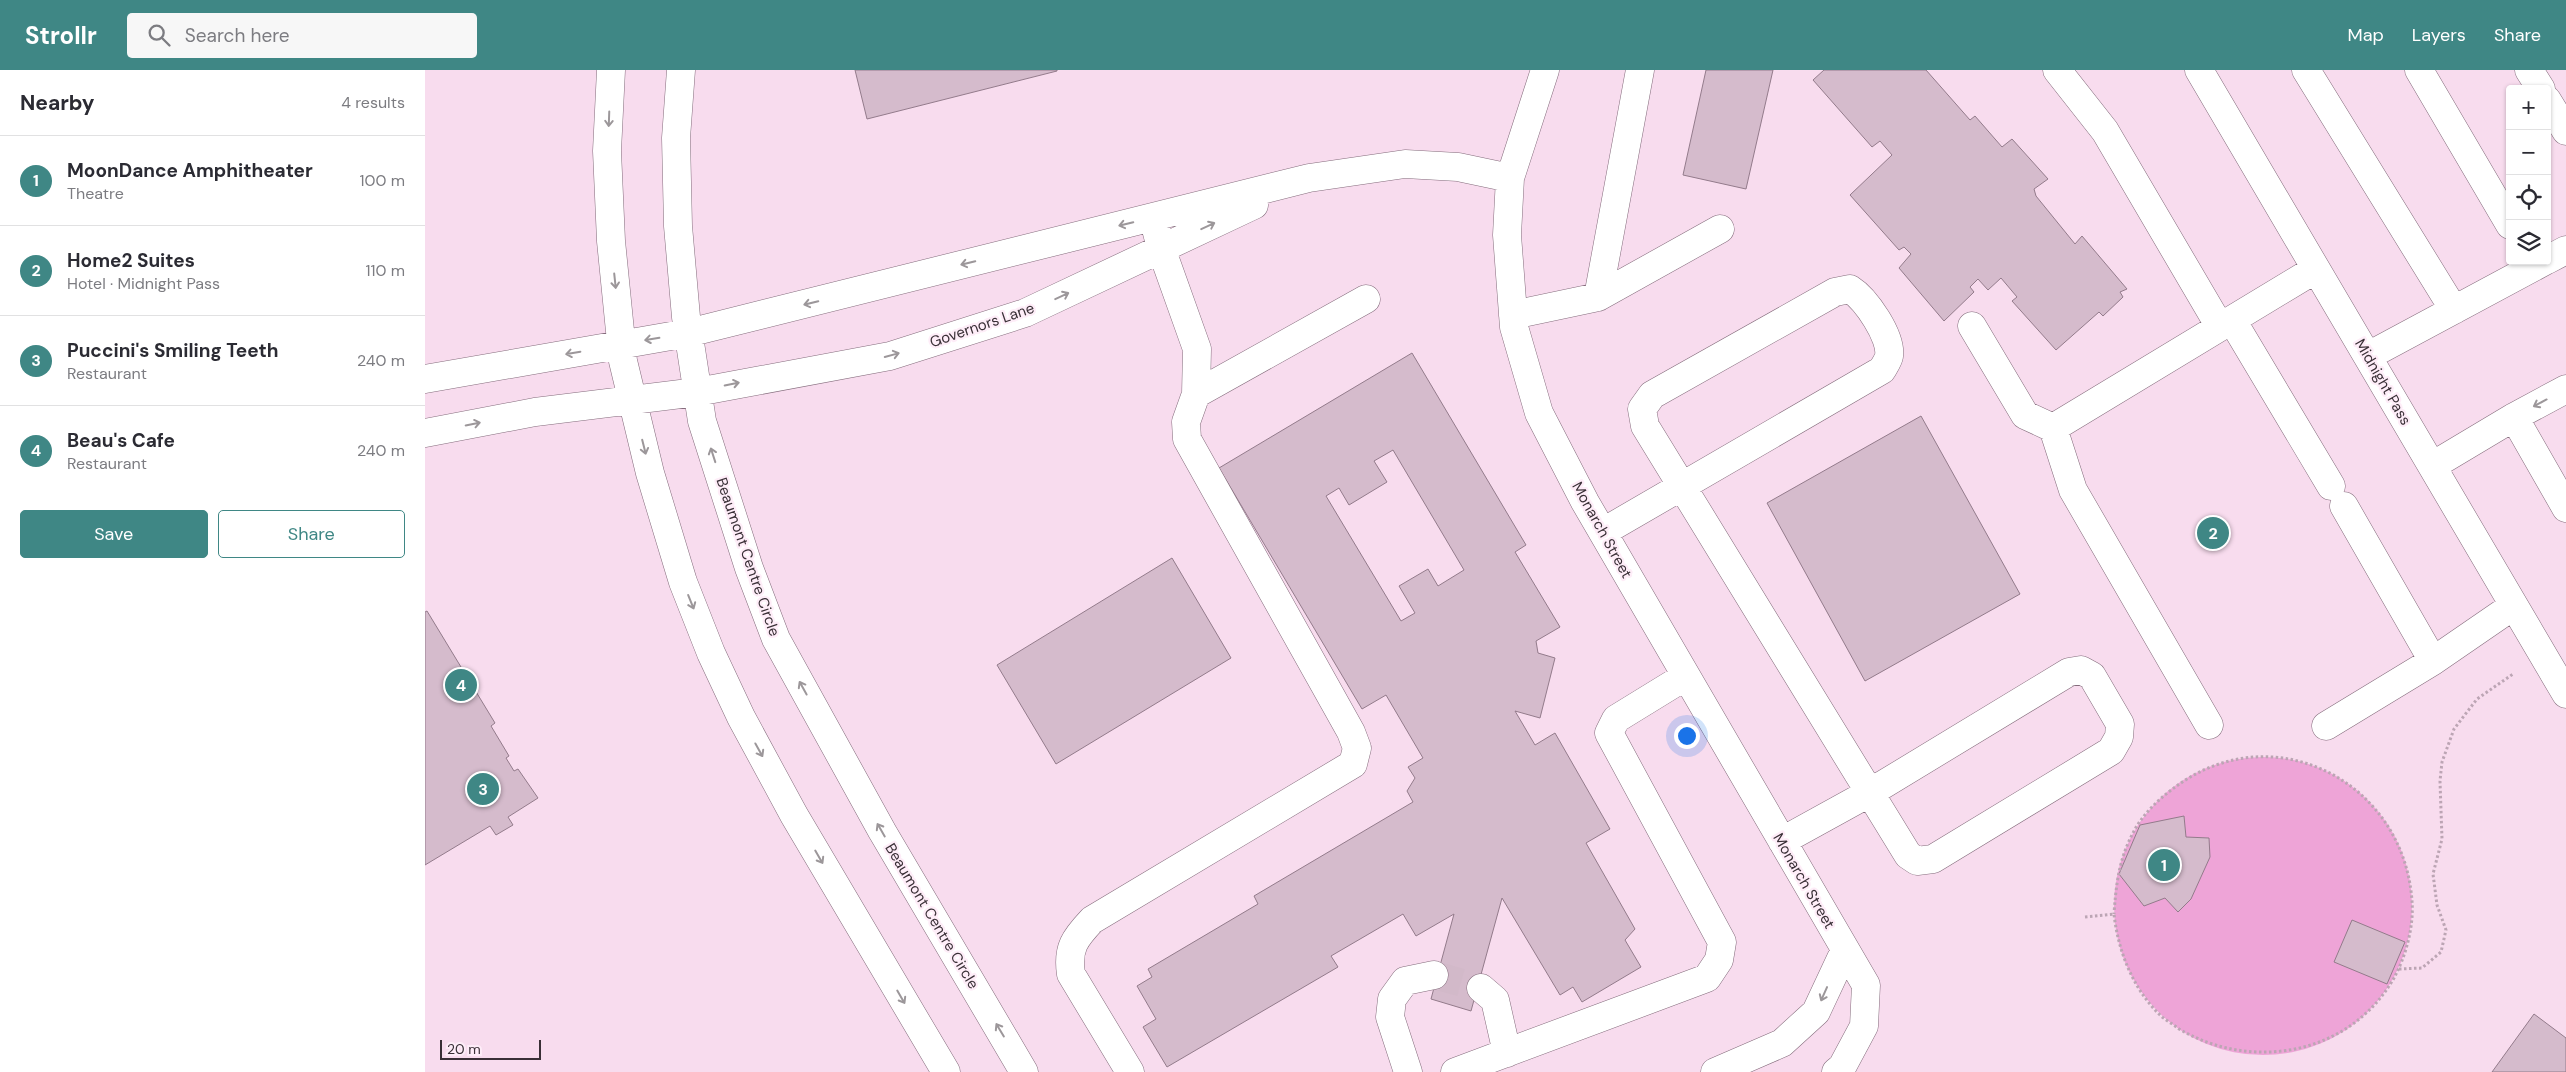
<!DOCTYPE html>
<html lang="en">
<head>
<meta charset="utf-8">
<style>
  body { margin:0; font-family:"DM Sans",sans-serif; background:#f7f7f7; color:#2b2b33 }
  .controls { position:absolute; right:15px; top:15px; display:grid; overflow:hidden; border-radius:5px; box-shadow:0 1px 4px #0004 }
  .controls button { width:45px; height:45px; display:grid; place-items:center; padding:0; border:0; border-bottom:1px solid #e1e1e2; background:#fff; color:#2b2b33; font:25px sans-serif }
  .scale { position:absolute; left:15px; bottom:12px; width:101px; box-sizing:border-box; padding-left:5px; border:2px solid #392f36; border-top:0; font-size:14px; line-height:18px; white-space:nowrap; color:#392f36; -webkit-text-stroke:4px #feedf8; paint-order:stroke }
  .you { position:absolute; left:1261px; top:665px; width:18px; height:18px; margin:-12px; border:4px solid #fff; border-radius:50%; background:#1a73e8; box-shadow:0 0 0 8px #1a73e833 }
  .badge { display:grid; place-items:center; width:32px; height:32px; border-radius:50%; background:#3f8785; color:#fff; font-size:16px; font-weight:700 }
  .pin { position:absolute; translate:-50% -50%; border:2px solid #fff; box-shadow:0 1px 5px #0006 }
  .list { margin:0; padding:0; list-style:none }
  h2 { display:flex; justify-content:space-between; align-items:center; height:65px; margin:0; padding:0 20px; font-size:21px }
  h2 small { font-size:16px; font-weight:400; color:#7c7c81 }
  .list li { display:grid; grid-template-columns:32px 1fr auto; gap:15px; align-items:center; box-sizing:border-box; height:90px; padding:0 20px; border-top:1px solid #e1e1e2 }
  .list b { display:block; font-size:19px; white-space:nowrap }
  .list p { margin:0; font-size:16px; white-space:nowrap; color:#7c7c81 }
  .list em { font-size:16px; font-style:normal; color:#7c7c81 }
  .actions { display:flex; gap:10px; padding:15px 20px }
  .actions a { flex:1; padding:11px 0; border:1px solid #3f8785; border-radius:5px; text-align:center; font-size:18px; color:#3f8785 }
  .actions .main { background:#3f8785; color:#fff }
  .icon { flex:none; width:28px; height:28px; fill:none; stroke:currentColor; stroke-width:2; stroke-linecap:round; stroke-linejoin:round }
  .map { position:relative; flex:none; width:2141px; height:1002px; overflow:hidden }
  header { display:flex; align-items:center; gap:30px; box-sizing:border-box; height:70px; padding:0 25px; background:#3f8785; color:#fff }
  header strong { font-size:24px }
  nav { display:flex; gap:28px; margin-inline-start:auto; font-size:18px }
  .search { width:350px; height:45px; background:#f7f7f7; display:flex; align-items:center; gap:12px; box-sizing:border-box; padding:0 18px; border-radius:5px; color:#7c7c81; font-size:19px }
  main { display:flex }
  aside { flex:1; background:#fff }
  .map>svg:first-child { display:block }
</style>
</head>
<body>
<header>
<strong>Strollr</strong>
<div class="search"><svg class="icon" aria-label="search" viewBox="0 0 24 24"><circle cx="10" cy="10" r="6"/><path d="M15 15l6 6"/></svg>Search here</div>
<nav><a>Map</a><a>Layers</a><a>Share</a></nav>
</header>
<main>
<aside>
<h2>Nearby<small>4 results</small></h2>
<ul class="list">
<li><span class="badge">1</span><div><b>MoonDance Amphitheater</b><p>Theatre</p></div><em>100 m</em></li>
<li><span class="badge">2</span><div><b>Home2 Suites</b><p>Hotel · Midnight Pass</p></div><em>110 m</em></li>
<li><span class="badge">3</span><div><b>Puccini's Smiling Teeth</b><p>Restaurant</p></div><em>240 m</em></li>
<li><span class="badge">4</span><div><b>Beau's Cafe</b><p>Restaurant</p></div><em>240 m</em></li>
</ul>
<div class="actions"><a class="main">Save</a><a>Share</a></div>
</aside>
<div class="map">
<svg width="2141" height="1002" viewBox="0 0 2141 1002">
  <rect width="100%" height="100%" fill="#f8dcee"/>
  <path fill="#eea4d7" d="M1689 836a149 149 0 1 1 298 0a149 149 0 1 1-298 0Z"/>
  <path fill="#d5bbcc" stroke="#937b8b" fill-rule="evenodd" d="M 430,0 L 632,0 L 632,1 L 442,49 Z
    M 1281,0 L 1348,0 L 1321,119 L 1258,105 Z
    M 1399,0 L 1501,0 L 1545,50 L 1550,46 L 1577,77 L 1587,69 L 1623,109 L 1609,119 L 1611,126 L 1650,174 L 1657,166 L 1702,219 L 1695,222 L 1698,227 L 1678,246 L 1674,242 L 1631,280 L 1587,231 L 1592,227 L 1576,208 L 1563,220 L 1553,209 L 1545,217 L 1549,222 L 1519,251 L 1474,198 L 1486,184 L 1479,177 L 1474,180 L 1425,125 L 1467,85 L 1455,71 L 1447,77 L 1388,10 Z
    M 987,283 L 1101,475 L 1090,482 L 1135,557 L 1111,571 L 1113,583 L 1130,588 L 1115,648 L 1090,641 L 1110,675 L 1130,663 L 1185,759 L 1161,773 L 1210,859 L 1200,870 L 1216,897 L 1157,932 L 1148,917 L 1135,925 L 1077,828 L 1046,941 L 1006,929 L 1029,844 L 991,866 L 978,844 L 906,886 L 913,897 L 742,997 L 718,957 L 731,949 L 712,916 L 727,907 L 723,899 L 833,834 L 829,826 L 988,732 L 982,721 L 990,708 L 983,697 L 998,688 L 961,625 L 937,639 L 794,398 ZM 968,380 L 1039,500 L 1013,516 L 1003,499 L 974,516 L 990,543 L 976,551 L 901,426 L 914,418 L 924,435 L 962,412 L 949,391 Z
    M 1496,346 L 1595,524 L 1440,611 L 1342,433 Z
    M 747,488 L 806,588 L 631,694 L 572,595 Z
    M 2,541 L 70,653 L 66,656 L 84,686 L 81,688 L 89,701 L 93,699 L 113,728 L 83,747 L 88,755 L 71,765 L 65,756 L 0,795 L 0,542 Z
    M 1759,746 L 1761,767 L 1784,768 L 1785,787 L 1766,829 L 1753,842 L 1740,828 L 1719,836 L 1694,804 L 1715,755 Z
    M 1927,850 L 1980,872 L 1962,914 L 1909,892 Z
    M 2109,944 L 2141,968 L 2141,1002 L 2067,1002 Z"/>
  <g fill="none" stroke-linecap="round" stroke-linejoin="round">
    <path stroke="#d2b9c9" stroke-width="28" stroke-dasharray="28 14" stroke-linecap="butt" d="M 1009,905 L 1056,918"/>
    <defs>
      <path id="minor" d="M 186,0 L 182,81 L 186,171 L 198,291 L 225,403 L 258,512 L 286,583 L 316,647 L 369,745 L 521,1002
        M 256,0 L 251,68 L 253,156 L 261,247 L 277,351 L 324,498 L 351,569 L 457,761 L 599,1002
        M 1120,0 L 1085,108 L 1082,165 L 1089,257 L 1114,343 L 1160,432 L 1441,915 L 1439,956 L 1417,997 L 1411,1002
        M 1632,0 L 1680,61 L 1795,257
        M 1774,0 L 2141,624
        M 1881,0 L 2029,240
        M 1994,0 L 2085,155
        M 2104,0 L 2116,19
        M 2122,30 L 2141,61
        M 2122,190 L 2141,180
        M 1173,227 L 1295,159
        M 1088,245 L 1173,227 L 1215,0
        M 1807,250 L 1906,416
        M 1547,256 L 1600,345 L 1628,358 L 1891,199
        M 1943,286 L 2120,191
        M 0,309 L 263,263 L 884,108 L 980,94 L 1033,97 L 1085,108
        M 771,324 L 941,229
        M 2089,347 L 2141,438
        M 1628,358 L 1648,420 L 1784,655
        M 0,363 L 110,342 L 272,322 L 465,286 L 600,243 L 829,135
        M 2007,396 L 2089,347 L 2141,319
        M 1919,436 L 2008,591
        M 1178,462 L 1457,300 C 1459,296 1463,291 1464,286 C 1467,267 1441,229 1425,219 L 1410,222 L 1227,325 L 1217,339 L 1220,356 L 1483,785 L 1492,791 L 1508,789 L 1686,681 L 1694,667 L 1695,654 L 1667,606 L 1656,600 L 1644,602 L 1446,722 L 1357,771
        M 1901,656 L 2008,591 L 2088,536
        M 1056,918 L 1070,930 L 1082,983
        M 705,1002 L 646,904 C 642,878 650,868 667,850 L 928,694 L 932,678 L 926,662 L 762,369 L 761,352 L 771,324 L 772,279 L 736,178 L 728,147
        M 983,1002 L 965,947 L 967,929 L 980,911 L 1009,905
        M 1030,1002 L 1282,908 L 1294,890 L 1297,872 L 1184,663 L 1191,649 L 1261,606
        M 1290,1002 L 1357,973 L 1391,942 L 1420,880"/>
    </defs>
    <use href="#minor" stroke="#846c7c" stroke-width="29"/>
    <path stroke="#bca5b4" stroke-width="3" stroke-dasharray="2.5 2.5" stroke-linecap="butt" d="M 1660,847 L 1689,844 C 1693,881 1708,919 1735,945 C 1740,950 1748,954 1754,959 C 1827,1002 1925,985 1969,908 C 1981,886 1989,856 1987,831 C 1979,713 1851,645 1753,715 C 1736,727 1718,743 1708,763 C 1694,789 1691,815 1689,844
      M 1974,899 L 1997,898 L 2016,882 L 2021,860 L 2012,835 L 2008,804 L 2017,769 L 2015,711 L 2017,692 L 2029,659 L 2052,629 L 2088,604"/>
    <use href="#minor" stroke="#fff" stroke-width="28"/>
  </g>
  <defs><path id="oneway-shaft" d="M-6 0H5M1.5-3L5.5 0L1.5 3" fill="none" stroke-width="1.6" stroke-linecap="round" stroke-linejoin="round" transform="scale(1.25)"/></defs>
  <g stroke="#9c979a">
    <use href="#oneway-shaft" transform="translate(184 49) rotate(92)"/>
    <use href="#oneway-shaft" transform="translate(701 154) rotate(166)"/>
    <use href="#oneway-shaft" transform="translate(783 156) rotate(-25)"/>
    <use href="#oneway-shaft" transform="translate(543 193) rotate(166)"/>
    <use href="#oneway-shaft" transform="translate(190 211) rotate(84)"/>
    <use href="#oneway-shaft" transform="translate(637 226) rotate(-25)"/>
    <use href="#oneway-shaft" transform="translate(386 233) rotate(166)"/>
    <use href="#oneway-shaft" transform="translate(227 269) rotate(171)"/>
    <use href="#oneway-shaft" transform="translate(148 283) rotate(170)"/>
    <use href="#oneway-shaft" transform="translate(467 285) rotate(-15)"/>
    <use href="#oneway-shaft" transform="translate(307 314) rotate(-12)"/>
    <use href="#oneway-shaft" transform="translate(2115 333) rotate(152)"/>
    <use href="#oneway-shaft" transform="translate(48 354) rotate(-11)"/>
    <use href="#oneway-shaft" transform="translate(219 377) rotate(76)"/>
    <use href="#oneway-shaft" transform="translate(288 385) rotate(-108)"/>
    <use href="#oneway-shaft" transform="translate(266 532) rotate(68)"/>
    <use href="#oneway-shaft" transform="translate(378 618) rotate(-119)"/>
    <use href="#oneway-shaft" transform="translate(334 680) rotate(61)"/>
    <use href="#oneway-shaft" transform="translate(456 760) rotate(-120)"/>
    <use href="#oneway-shaft" transform="translate(394 787) rotate(60)"/>
    <use href="#oneway-shaft" transform="translate(1399 924) rotate(114)"/>
    <use href="#oneway-shaft" transform="translate(476 927) rotate(60)"/>
    <use href="#oneway-shaft" transform="translate(575 960) rotate(-121)"/>
  </g>
  <g text-anchor="middle" stroke-width="4.5" stroke-linejoin="round" paint-order="stroke">
    <g font-size="15" fill="#392f36" stroke="#feedf8">
      <text transform="translate(557 255) rotate(-19)" y="5">Governors Lane</text>
      <text transform="translate(1958 312) rotate(60)" y="5">Midnight Pass</text>
      <text transform="translate(1177 460) rotate(61)" y="5">Monarch Street</text>
      <text transform="translate(323 487) rotate(71)" y="5">Beaumont Centre Circle</text>
      <text transform="translate(1379 811) rotate(60)" y="5">Monarch Street</text>
      <text transform="translate(507 846) rotate(59)" y="5">Beaumont Centre Circle</text>
    </g>
  </g>
</svg>
<div class="controls">
<button>+</button>
<button>−</button>
<button><svg class="icon" aria-label="locate" viewBox="0 0 24 24"><circle cx="12" cy="12" r="6"/><path d="M12 2v4M12 18v4M2 12h4M18 12h4"/></svg></button>
<button><svg class="icon" aria-label="layers" viewBox="0 0 24 24"><path d="M12 4l9 5-9 5-9-5zM3 14l9 5 9-5"/></svg></button>
</div>
<div class="scale">20 m</div>
<div class="you"></div>
<div class="pin badge" style="left:1739px;top:795px">1</div>
<div class="pin badge" style="left:1788px;top:463px">2</div>
<div class="pin badge" style="left:58px;top:719px">3</div>
<div class="pin badge" style="left:36px;top:615px">4</div>
</div>
</main>
</body>
</html>
